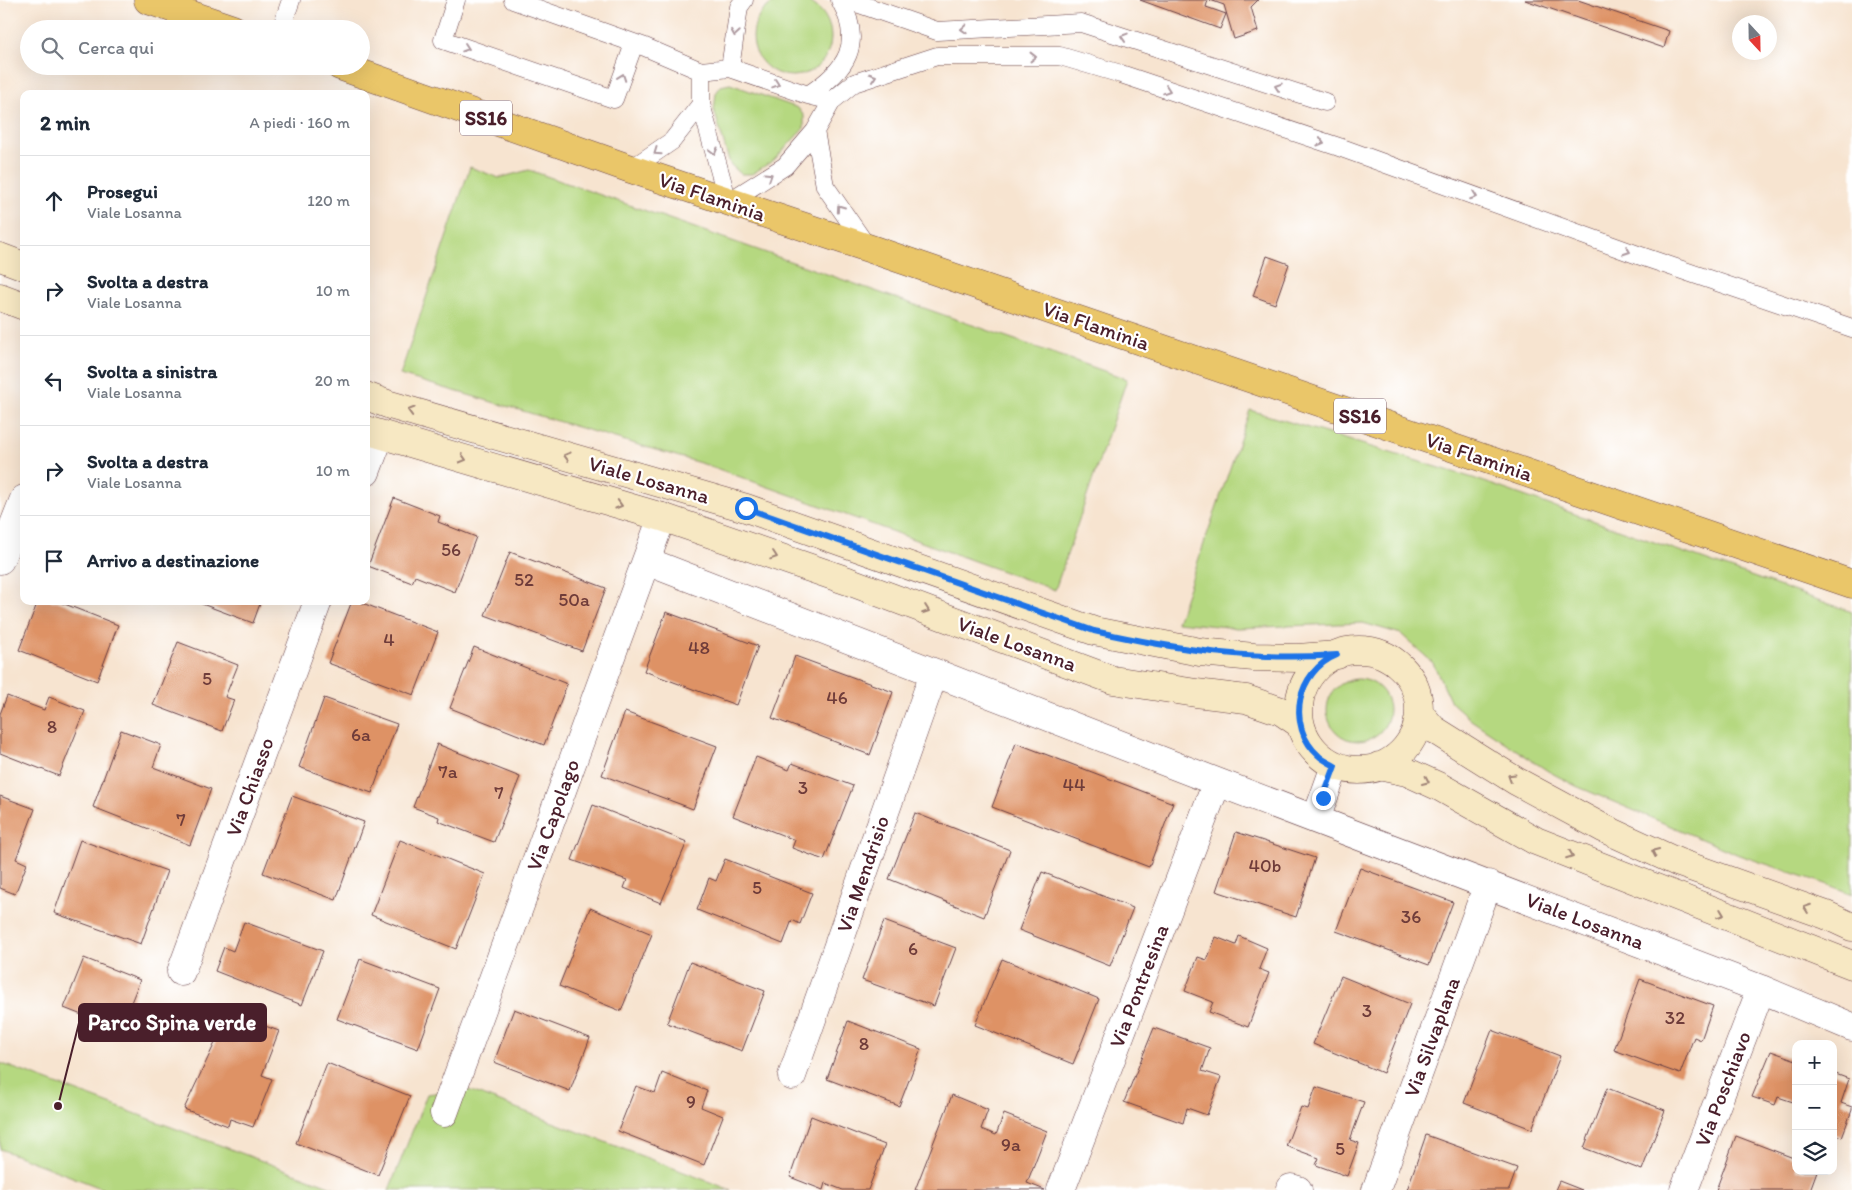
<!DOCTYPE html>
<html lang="it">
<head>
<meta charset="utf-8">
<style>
  body { margin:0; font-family:Itim,sans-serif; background:#f6f6f7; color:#1f2937 }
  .controls { position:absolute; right:15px; bottom:15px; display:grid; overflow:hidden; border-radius:10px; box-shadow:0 5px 20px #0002 }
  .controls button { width:45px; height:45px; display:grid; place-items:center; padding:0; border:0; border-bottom:1px solid #e0e1e3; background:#fff; color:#1f2937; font:25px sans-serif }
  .compass { position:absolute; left:1732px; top:15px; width:45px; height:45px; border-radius:50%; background:#fff; box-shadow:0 5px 20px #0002; rotate:158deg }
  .stop { position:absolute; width:15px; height:15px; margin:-11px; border:4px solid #1a73e8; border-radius:50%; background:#fff }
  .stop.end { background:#1a73e8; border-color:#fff; box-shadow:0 1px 5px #0008 }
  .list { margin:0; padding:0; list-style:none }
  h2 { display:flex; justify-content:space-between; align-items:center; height:65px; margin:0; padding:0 20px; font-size:21px }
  h2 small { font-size:16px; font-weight:400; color:#747a83 }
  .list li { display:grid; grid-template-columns:32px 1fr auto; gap:15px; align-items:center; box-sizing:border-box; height:90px; padding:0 20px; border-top:1px solid #e0e1e3 }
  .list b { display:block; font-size:19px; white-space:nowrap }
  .list p { margin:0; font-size:16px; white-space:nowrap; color:#747a83 }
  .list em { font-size:16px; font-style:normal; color:#747a83 }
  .icon { flex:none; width:28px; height:28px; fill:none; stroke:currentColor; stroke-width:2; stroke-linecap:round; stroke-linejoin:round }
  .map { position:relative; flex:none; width:1852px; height:1190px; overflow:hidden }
  .search { position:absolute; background:#fff; box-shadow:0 5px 20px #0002; left:20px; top:20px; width:350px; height:55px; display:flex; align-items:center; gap:12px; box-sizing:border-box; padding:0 18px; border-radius:28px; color:#747a83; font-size:19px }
  .panel { position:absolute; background:#fff; box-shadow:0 5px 20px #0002; left:20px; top:90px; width:350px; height:515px; border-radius:10px }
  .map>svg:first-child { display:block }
</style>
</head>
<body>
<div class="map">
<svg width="1852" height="1190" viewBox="0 0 1852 1190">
  <rect width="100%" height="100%" fill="#fff"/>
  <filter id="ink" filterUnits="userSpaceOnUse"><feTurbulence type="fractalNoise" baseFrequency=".02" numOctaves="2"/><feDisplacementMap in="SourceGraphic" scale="10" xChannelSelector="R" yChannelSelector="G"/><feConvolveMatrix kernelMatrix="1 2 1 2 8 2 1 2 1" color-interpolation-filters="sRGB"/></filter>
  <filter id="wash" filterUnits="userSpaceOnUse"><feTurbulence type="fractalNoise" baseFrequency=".0096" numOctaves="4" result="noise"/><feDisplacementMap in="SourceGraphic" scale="20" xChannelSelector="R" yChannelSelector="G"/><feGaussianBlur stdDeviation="1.12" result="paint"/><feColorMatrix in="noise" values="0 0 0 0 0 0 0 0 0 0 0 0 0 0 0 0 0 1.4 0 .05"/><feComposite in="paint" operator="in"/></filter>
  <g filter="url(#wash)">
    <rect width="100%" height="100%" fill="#f7e4d0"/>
    <path fill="#b5d880" stroke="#807c56" d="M753 37a39 39 0 1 1 78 0a39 39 0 1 1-78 0Z
      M 730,84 L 798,108 L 804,116 L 804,128 L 774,160 L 752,174 L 741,174 L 730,164 L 714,110 L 716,93 L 721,86 Z
      M 470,167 L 499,178 L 529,170 L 1127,379 L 1055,590 L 707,465 L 400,375 Z
      M 1250,410 L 1473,478 L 1852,612 L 1852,894 L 1829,885 L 1739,855 L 1576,786 L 1548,771 L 1471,720 L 1451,702 L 1433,663 L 1401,634 L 1363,623 L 1237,628 L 1177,622 Z
      M1327 710a31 31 0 1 1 62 0a31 31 0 1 1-62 0Z
      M 0,1063 L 340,1190 L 106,1190 L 0,1149 Z
      M 466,1089 L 731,1190 L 389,1190 L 427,1094 Z"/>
    <g id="blocks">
      <path fill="#de9265" d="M 1140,0 L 1208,0 L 1206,7 L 1226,14 L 1220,29 Z
        M 1210,0 L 1258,0 L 1251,7 L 1258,31 L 1234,39 L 1224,5 Z
        M 1525,0 L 1578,0 L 1669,31 L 1664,48 Z
        M 1267,256 L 1289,264 L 1275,304 L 1253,296 Z
        M 394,498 L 440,516 L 438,522 L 476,537 L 455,592 L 415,576 L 412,583 L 368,566 Z
        M 510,552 L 606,588 L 582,651 L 485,615 Z
        M 38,601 L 57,601 L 118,625 L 97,681 L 19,650 Z
        M 194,601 L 261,601 L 253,623 Z
        M 352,601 L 357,601 L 438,632 L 414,695 L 328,663 Z
        M 666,612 L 758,646 L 736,705 L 644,671 Z
        M 178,642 L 238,665 L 225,697 L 234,700 L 222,731 L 153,705 Z
        M 474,647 L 567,684 L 544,745 L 450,708 Z
        M 795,656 L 893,692 L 870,755 L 772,718 Z
        M 7,696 L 44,710 L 49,697 L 85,711 L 59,776 L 0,753 L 0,714 Z
        M 324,698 L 397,724 L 372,793 L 299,767 Z
        M 625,712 L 717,746 L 693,809 L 602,775 Z
        M 121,730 L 161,745 L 153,767 L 211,789 L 190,845 L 93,807 Z
        M 1016,743 L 1173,803 L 1149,867 L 992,807 Z
        M 437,744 L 520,777 L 494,842 L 438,821 L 439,817 L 413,807 Z
        M 756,757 L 789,770 L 792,763 L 853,786 L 824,860 L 792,848 L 795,840 L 733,816 Z
        M 0,796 L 35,809 L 16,859 L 27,864 L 15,894 L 0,888 Z
        M 292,796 L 364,822 L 336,900 L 263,873 Z
        M 593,805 L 687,842 L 661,903 L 624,888 L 627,880 L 572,860 Z
        M 915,813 L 1010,850 L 984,917 L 889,879 Z
        M 1236,832 L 1315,858 L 1296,917 L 1216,891 Z
        M 80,840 L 167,871 L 141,944 L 54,913 Z
        M 400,840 L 485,874 L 456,949 L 371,915 Z
        M 725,859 L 812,893 L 800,924 L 792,920 L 783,944 L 697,910 L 709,878 L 716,881 Z
        M 1360,868 L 1453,902 L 1429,965 L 1336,931 Z
        M 1042,872 L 1133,908 L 1110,966 L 1019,930 Z
        M 590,908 L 652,934 L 621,1011 L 559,986 Z
        M 884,921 L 956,948 L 934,1006 L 862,980 Z
        M 244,922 L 323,951 L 302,1005 L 215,971 L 224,947 L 233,951 Z
        M 1239,936 L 1267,948 L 1259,969 L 1269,973 L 1248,1027 L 1209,1012 L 1213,1002 L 1185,991 L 1198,957 L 1207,960 L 1216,937 L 1236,945 Z
        M 84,958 L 140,980 L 120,1030 L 64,1008 Z
        M 360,959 L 440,989 L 418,1049 L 337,1019 Z
        M 1002,959 L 1099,999 L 1073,1064 L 975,1025 Z
        M 690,962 L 765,991 L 742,1051 L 667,1023 Z
        M 1341,976 L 1410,1004 L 1383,1073 L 1313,1044 Z
        M 1640,979 L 1713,1006 L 1701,1040 L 1694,1037 L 1680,1074 L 1614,1050 Z
        M 514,1009 L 590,1038 L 570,1091 L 494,1062 Z
        M 229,1013 L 279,1031 L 262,1075 L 272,1079 L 253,1127 L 230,1119 L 228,1126 L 184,1109 Z
        M 848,1021 L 921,1049 L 899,1106 L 827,1079 Z
        M 1154,1028 L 1210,1048 L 1202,1071 L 1221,1077 L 1207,1115 L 1187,1108 L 1183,1123 L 1124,1102 Z
        M 1492,1030 L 1560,1056 L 1532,1129 L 1464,1103 Z
        M 1771,1051 L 1796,1060 L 1796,1103 L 1778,1097 L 1775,1105 L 1752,1097 Z
        M 327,1063 L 410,1096 L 378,1175 L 296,1143 Z
        M 662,1073 L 707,1091 L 701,1107 L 723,1116 L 704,1165 L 618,1131 L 636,1086 L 655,1093 Z
        M 1833,1073 L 1849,1079 L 1841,1103 L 1852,1107 L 1852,1110 L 1842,1137 L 1833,1134 Z
        M 1316,1087 L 1364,1102 L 1350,1140 L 1359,1143 L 1347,1176 L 1316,1165 L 1319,1158 L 1286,1146 L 1301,1107 L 1308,1109 Z
        M 1607,1088 L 1665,1110 L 1642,1170 L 1584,1148 Z
        M 952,1095 L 988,1110 L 981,1129 L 996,1135 L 1004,1114 L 1047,1131 L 1027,1183 L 1045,1190 L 915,1190 Z
        M 811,1116 L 885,1145 L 868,1190 L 843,1190 L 825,1183 L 823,1190 L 790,1177 Z
        M 1426,1135 L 1517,1168 L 1509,1190 L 1407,1190 Z
        M 1736,1136 L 1796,1159 L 1796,1171 L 1817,1171 L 1810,1190 L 1716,1190 Z
        M 1559,1181 L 1582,1190 L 1555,1190 Z"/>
    </g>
  </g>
  <g filter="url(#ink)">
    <use href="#blocks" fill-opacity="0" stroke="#643d44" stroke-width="1"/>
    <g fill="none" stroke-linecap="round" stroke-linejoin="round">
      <defs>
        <path id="lane" d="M 456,0 L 443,40 L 614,99 L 634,44
          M 513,0 L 645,47 L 701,71 L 730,68 L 808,95 L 832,101
          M 848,0 L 937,31 L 1081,23 L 1325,102
          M 281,29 L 291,0
          M 730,68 L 739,7 L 744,0
          M 701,71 L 701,104 L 728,202 L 785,166 L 815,131 L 832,101 L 854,83 L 937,56 L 1060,56 L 1121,74 L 1339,147 L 1638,255 L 1852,328
          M 808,95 C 847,70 864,44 840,0
          M 815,131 L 825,186 L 868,248
          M 631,169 L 672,141 L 701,104"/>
        <path id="street" d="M 366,472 L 380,435
          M 0,560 L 24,499
          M 646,561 L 1217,782 L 1761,989 L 1852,1027
          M 1316,819 L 1335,766
          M 181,972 L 318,601
          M 792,1076 L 934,673
          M 444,1113 L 662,517
          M 1291,1188 L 1298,1190
          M 1061,1190 L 1217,782
          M 1376,1190 L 1488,884
          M 1684,1190 L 1761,989"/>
        <path id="secondary" d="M 0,257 L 24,266
          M 0,297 L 24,306
          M 366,396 L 390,405 L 746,508 L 1094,631 L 1200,652 L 1254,657 L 1298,658 L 1337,655
          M 366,430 L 662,517 L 848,581 L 1113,680 L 1196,693 L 1246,699 L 1281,711 L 1300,724
          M1299 710a60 60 0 1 1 120 0a60 60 0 1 1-120 0Z
          M 1419,713 L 1433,729 L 1516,781 L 1603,828 L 1677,862 L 1826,915 L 1852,927
          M 1379,766 L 1407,772 L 1440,787 L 1536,841 L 1852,965"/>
        <path id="primary" d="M 148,0 L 233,29
          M 340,66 L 631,169 L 868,248 L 1852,584"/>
      </defs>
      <use href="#lane" stroke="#643d44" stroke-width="19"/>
      <use href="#street" stroke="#643d44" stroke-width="29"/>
      <use href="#secondary" stroke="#643d44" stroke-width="29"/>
      <use href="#primary" stroke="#643d44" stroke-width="29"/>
      <use href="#lane" stroke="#fff" stroke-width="18"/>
      <use href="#street" stroke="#fff" stroke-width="28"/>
      <use href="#secondary" stroke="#f7e8c3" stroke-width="28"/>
      <use href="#primary" stroke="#eac669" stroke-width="28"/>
    </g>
    <defs><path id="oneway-chevron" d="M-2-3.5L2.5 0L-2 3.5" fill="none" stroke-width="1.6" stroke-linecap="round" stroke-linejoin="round" transform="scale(1.25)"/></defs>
    <g stroke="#ae9aa0">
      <use href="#oneway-chevron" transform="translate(964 29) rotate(177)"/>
      <use href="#oneway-chevron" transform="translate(735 33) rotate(99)"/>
      <use href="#oneway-chevron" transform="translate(1124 37) rotate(-162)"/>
      <use href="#oneway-chevron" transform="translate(466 48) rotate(19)"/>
      <use href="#oneway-chevron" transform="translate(1033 57)"/>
      <use href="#oneway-chevron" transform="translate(622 77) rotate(-70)"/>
      <use href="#oneway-chevron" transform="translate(873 77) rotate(-18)"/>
      <use href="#oneway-chevron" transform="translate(776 84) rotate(19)"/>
      <use href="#oneway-chevron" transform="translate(1278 87) rotate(-162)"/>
      <use href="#oneway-chevron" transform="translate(1167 90) rotate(19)"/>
      <use href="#oneway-chevron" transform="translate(1321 142) rotate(17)"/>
      <use href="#oneway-chevron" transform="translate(714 151) rotate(75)"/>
      <use href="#oneway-chevron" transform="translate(657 152) rotate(145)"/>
      <use href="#oneway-chevron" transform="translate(769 176) rotate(-32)"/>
      <use href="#oneway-chevron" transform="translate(1474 196) rotate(20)"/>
      <use href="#oneway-chevron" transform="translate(840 208) rotate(-125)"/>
      <use href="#oneway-chevron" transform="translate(1627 251) rotate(20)"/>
    </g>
    <g stroke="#a08477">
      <use href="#oneway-chevron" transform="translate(411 411) rotate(-164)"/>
      <use href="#oneway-chevron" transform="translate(567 456) rotate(-164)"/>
      <use href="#oneway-chevron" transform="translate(463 459) rotate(16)"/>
      <use href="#oneway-chevron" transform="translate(619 505) rotate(16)"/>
      <use href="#oneway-chevron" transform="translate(774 556) rotate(19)"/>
      <use href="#oneway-chevron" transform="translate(926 610) rotate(20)"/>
      <use href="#oneway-chevron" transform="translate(1511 777) rotate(-148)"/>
      <use href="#oneway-chevron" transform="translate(1426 781) rotate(25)"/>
      <use href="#oneway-chevron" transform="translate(1655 852) rotate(-155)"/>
      <use href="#oneway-chevron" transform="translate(1570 855) rotate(21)"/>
      <use href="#oneway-chevron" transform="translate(1807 908) rotate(-160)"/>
      <use href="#oneway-chevron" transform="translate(1721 914) rotate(21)"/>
    </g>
  </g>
  <g fill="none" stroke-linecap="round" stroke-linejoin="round" filter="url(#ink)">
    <path stroke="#1a73e8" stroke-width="6" d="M 746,508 L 1094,631 C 1179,650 1251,661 1337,655 C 1297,671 1285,726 1319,756 C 1323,760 1330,763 1335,766 L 1323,798"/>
  </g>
  <g text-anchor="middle" stroke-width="4.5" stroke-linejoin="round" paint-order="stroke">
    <g font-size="19" fill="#6f3c3a">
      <text x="451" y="556">56</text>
      <text x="524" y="586">52</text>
      <text x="574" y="606">50a</text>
      <text x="389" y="646">4</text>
      <text x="699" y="654">48</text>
      <text x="207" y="685">5</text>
      <text x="837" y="704">46</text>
      <text x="52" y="733">8</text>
      <text x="361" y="741">6a</text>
      <text x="448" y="778">7a</text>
      <text x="1074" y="791">44</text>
      <text x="803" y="794">3</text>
      <text x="499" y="799">7</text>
      <text x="181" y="826">7</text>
      <text x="1265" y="872">40b</text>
      <text x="757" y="894">5</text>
      <text x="1411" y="923">36</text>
      <text x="913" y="955">6</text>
      <text x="1367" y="1017">3</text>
      <text x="1675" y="1024">32</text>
      <text x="864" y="1050">8</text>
      <text x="691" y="1108">9</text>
      <text x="1011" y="1151">9a</text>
      <text x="1340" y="1155">5</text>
    </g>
    <g fill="#fff" stroke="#80626b" stroke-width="1">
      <rect x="460" y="100.5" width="52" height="35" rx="4"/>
      <rect x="1334" y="398.5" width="52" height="35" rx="4"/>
    </g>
    <g font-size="20" font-weight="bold" fill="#4a1f2b">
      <text x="486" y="125">SS16</text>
      <text x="1360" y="423">SS16</text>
    </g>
    <g font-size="21" fill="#4a1f2b" stroke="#fff">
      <text transform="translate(712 197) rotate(19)" y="7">Via Flaminia</text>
      <text transform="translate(1096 326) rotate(19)" y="7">Via Flaminia</text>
      <text transform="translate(1479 457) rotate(19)" y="7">Via Flaminia</text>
      <text transform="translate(649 480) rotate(16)" y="7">Viale Losanna</text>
      <text transform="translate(1017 644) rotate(20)" y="7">Viale Losanna</text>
      <text transform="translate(250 787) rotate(-70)" y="7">Via Chiasso</text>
      <text transform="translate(553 815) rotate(-70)" y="7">Via Capolago</text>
      <text transform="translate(863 874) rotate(-71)" y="7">Via Mendrisio</text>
      <text transform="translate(1585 921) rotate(21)" y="7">Viale Losanna</text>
      <text transform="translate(1139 986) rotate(-69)" y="7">Via Pontresina</text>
      <text transform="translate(1432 1037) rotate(-70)" y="7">Via Silvaplana</text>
      <text transform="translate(1723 1089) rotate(-69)" y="7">Via Poschiavo</text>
    </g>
  </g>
  <path fill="none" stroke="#4a1f2b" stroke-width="2" d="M58 1106L79 1023"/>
  <circle fill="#4a1f2b" stroke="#fff" stroke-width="2" cx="58" cy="1106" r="5"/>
  <rect fill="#4a1f2b" stroke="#4a1f2b" stroke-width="2" x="79" y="1004" width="187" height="37" rx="5"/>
  <g font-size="22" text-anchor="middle" font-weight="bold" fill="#fff">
    <text x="172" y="1030">Parco Spina verde</text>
  </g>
</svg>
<div class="controls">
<button>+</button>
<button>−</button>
<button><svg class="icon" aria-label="layers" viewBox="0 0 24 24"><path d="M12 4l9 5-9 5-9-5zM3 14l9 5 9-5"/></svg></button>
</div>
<svg class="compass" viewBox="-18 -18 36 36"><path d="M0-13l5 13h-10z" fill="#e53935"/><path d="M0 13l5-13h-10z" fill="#747a83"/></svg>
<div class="stop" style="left:746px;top:508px"></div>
<div class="stop end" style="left:1323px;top:798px"></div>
<div class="search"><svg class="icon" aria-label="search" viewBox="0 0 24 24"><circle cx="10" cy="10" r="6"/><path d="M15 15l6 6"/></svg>Cerca qui</div>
<section class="panel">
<h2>2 min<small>A piedi · 160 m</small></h2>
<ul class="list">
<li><svg class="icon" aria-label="ahead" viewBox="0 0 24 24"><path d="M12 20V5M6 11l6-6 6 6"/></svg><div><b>Prosegui</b><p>Viale Losanna</p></div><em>120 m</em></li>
<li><svg class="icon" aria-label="right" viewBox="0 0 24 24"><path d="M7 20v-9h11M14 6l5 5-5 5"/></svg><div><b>Svolta a destra</b><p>Viale Losanna</p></div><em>10 m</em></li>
<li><svg class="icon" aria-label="left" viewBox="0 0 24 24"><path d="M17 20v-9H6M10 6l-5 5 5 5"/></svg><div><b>Svolta a sinistra</b><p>Viale Losanna</p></div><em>20 m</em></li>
<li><svg class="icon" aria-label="right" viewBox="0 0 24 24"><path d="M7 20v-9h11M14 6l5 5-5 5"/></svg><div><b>Svolta a destra</b><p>Viale Losanna</p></div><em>10 m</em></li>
<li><svg class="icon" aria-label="arrive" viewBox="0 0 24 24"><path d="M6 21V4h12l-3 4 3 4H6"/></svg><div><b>Arrivo a destinazione</b></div></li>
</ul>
</section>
</div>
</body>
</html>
